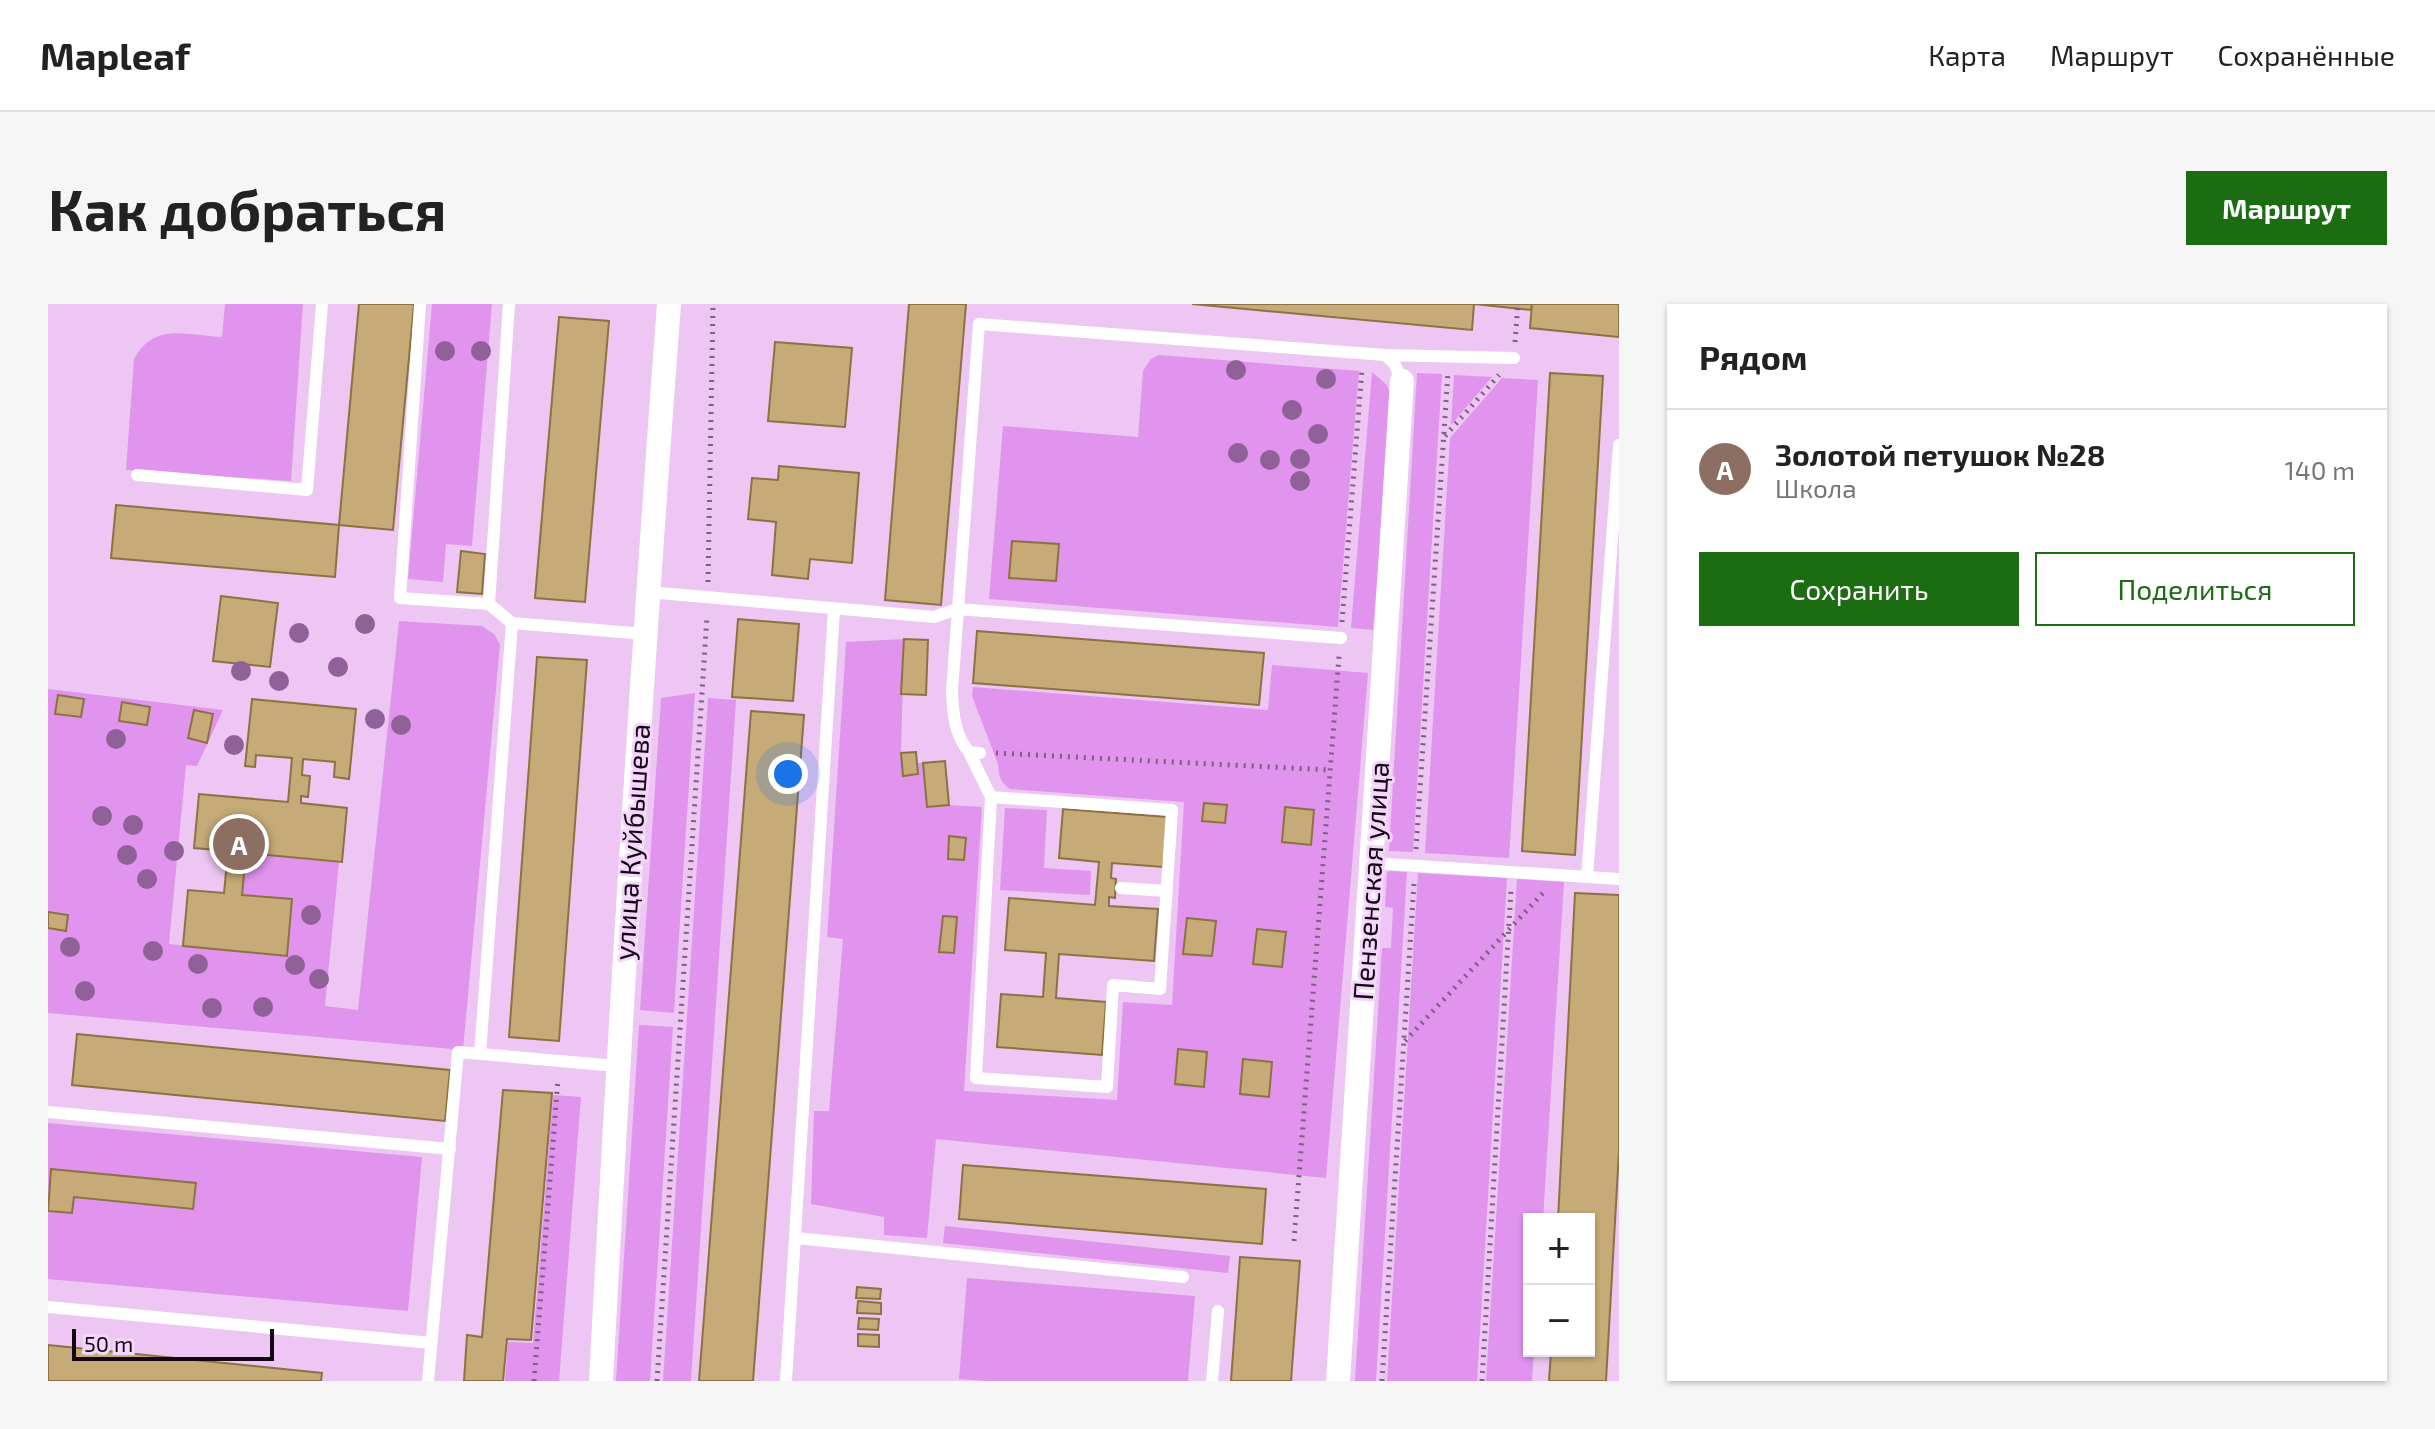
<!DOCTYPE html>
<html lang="ru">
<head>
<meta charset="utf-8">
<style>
  body { margin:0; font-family:"Exo 2",sans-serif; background:#f6f6f6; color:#222 }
  .controls { position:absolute; right:24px; bottom:24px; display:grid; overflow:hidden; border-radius:0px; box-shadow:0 2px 6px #0004 }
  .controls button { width:72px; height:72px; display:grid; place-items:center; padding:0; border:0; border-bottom:2px solid #e0e0e0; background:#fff; color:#222; font:40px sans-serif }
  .scale { position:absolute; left:24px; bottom:20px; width:202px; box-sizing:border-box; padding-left:8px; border:4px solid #130615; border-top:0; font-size:22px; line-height:28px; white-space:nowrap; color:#130615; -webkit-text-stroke:6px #f5d6fb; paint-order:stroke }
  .you { position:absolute; left:740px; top:470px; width:28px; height:28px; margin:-20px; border:6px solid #fff; border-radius:50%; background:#1a73e8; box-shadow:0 0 0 12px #1a73e833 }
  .badge { display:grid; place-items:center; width:52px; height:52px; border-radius:50%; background:#1c6c11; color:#fff; font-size:26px; font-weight:700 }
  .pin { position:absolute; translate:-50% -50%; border:4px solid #fff; box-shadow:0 2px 8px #0006 }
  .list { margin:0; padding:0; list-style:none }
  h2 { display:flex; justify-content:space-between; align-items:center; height:104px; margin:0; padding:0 32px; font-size:34px }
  h2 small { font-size:26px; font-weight:400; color:#767676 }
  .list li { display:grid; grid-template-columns:52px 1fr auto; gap:24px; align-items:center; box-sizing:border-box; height:120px; padding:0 32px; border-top:2px solid #e0e0e0 }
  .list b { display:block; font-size:30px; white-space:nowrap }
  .list p { margin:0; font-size:26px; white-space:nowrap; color:#767676 }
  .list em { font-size:26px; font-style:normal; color:#767676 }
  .actions { display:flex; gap:16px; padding:24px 32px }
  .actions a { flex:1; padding:18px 0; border:2px solid #1c6c11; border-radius:0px; text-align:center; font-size:28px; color:#1c6c11 }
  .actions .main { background:#1c6c11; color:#fff }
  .map { position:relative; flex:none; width:1571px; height:1077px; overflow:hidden; border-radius:0px }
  header { display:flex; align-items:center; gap:48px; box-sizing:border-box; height:112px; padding:0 40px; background:#fff; border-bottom:2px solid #e0e0e0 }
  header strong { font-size:38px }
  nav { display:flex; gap:44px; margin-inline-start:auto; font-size:28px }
  .intro { display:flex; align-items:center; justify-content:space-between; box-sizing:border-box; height:192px; padding:0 48px }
  h1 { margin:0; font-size:56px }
  .button { padding:20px 36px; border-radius:0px; background:#1c6c11; color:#fff; font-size:28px; font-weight:700 }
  main { display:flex; gap:48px; padding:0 48px }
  aside { flex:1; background:#fff; border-radius:0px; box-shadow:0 2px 6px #0004 }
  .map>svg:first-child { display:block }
</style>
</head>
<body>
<header>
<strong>Mapleaf</strong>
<nav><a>Карта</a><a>Маршрут</a><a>Сохранённые</a></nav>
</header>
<div class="intro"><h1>Как добраться</h1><a class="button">Маршрут</a></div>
<main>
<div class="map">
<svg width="1571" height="1077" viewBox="0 0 1571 1077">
  <rect width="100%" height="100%" fill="#edc6f3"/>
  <path fill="#e094ed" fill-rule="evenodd" d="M 177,0 L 255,0 L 243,177 L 78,166 L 86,55 C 106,18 138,31 174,33 Z
    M 384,0 L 444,0 L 424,242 L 398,240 L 395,278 L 360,275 Z
    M 1111,51 L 1311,67 L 1290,323 L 941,295 L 955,122 L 1090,133 L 1095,67 L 1103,55 ZM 964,237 L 1011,241 L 1008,277 L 962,274 Z
    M 1324,68 L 1339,81 L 1344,94 L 1325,326 L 1303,324 Z
    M 1369,69 L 1394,70 L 1365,548 L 1341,547 Z
    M 1406,71 L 1444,73 L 1403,121 Z
    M 1454,74 L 1490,76 L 1461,554 L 1377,549 L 1402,134 Z
    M 351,317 L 434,322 L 447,331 L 452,341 L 415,746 L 0,709 L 0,624 L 18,627 L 20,611 L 0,608 L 0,385 L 175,406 L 149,462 L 138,461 L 121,640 L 238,652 L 244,596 L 194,591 L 198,549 L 291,558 L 277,702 L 310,706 Z
    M 856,335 L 853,449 L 855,471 L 870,470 L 869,459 L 875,459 L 879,503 L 901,501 L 934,503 L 916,787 L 1069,796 L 1075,698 L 1124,701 L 1136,498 L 962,485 C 952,479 951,472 950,460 L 924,392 L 925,383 L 1220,406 L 1224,361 L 1320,369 L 1278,874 L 888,835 L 879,934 L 836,931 L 836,913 L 763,900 L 766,807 L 781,807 L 795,635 L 779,633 L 798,338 Z
    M 647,389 L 626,709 L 592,706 L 613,394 Z
    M 660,394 L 688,396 L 643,1077 L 615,1077 Z
    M 957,504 L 999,506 L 996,564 L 1043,567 L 1042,591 L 952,586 Z
    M 1341,567 L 1359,568 L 1328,1077 L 1307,1077 L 1334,644 L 1343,644 L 1345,604 L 1337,603 L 1339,569 Z
    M 1370,569 L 1459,574 L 1429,1077 L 1339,1077 Z
    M 1469,575 L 1516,578 L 1495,915 L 1481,915 L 1481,1047 L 1486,1047 L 1484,1077 L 1438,1077 Z
    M 591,721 L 625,723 L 602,1077 L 568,1077 Z
    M 505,791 L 533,793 L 511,1077 L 457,1077 L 460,1038 L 485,1039 Z
    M 0,819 L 374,853 L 360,1007 L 0,975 L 0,907 L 24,909 L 26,893 L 145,905 L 148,879 L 3,865 L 0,893 Z
    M 897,922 L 1182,952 L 1180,969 L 895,939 Z
    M 919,974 L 1147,992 L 1140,1077 L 941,1077 L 911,1075 Z"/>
  <path fill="#c6aa78" stroke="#8c7242" stroke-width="2" d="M 311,0 L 366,0 L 345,226 L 291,221 Z
    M 861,0 L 918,0 L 893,301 L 837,296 Z
    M 1144,0 L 1426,0 L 1424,26 Z
    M 1426,0 L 1484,0 L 1483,6 Z
    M 1484,0 L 1571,0 L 1571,33 L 1482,24 Z
    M 511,13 L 561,17 L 537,298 L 487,294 Z
    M 727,38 L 804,44 L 797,123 L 720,117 Z
    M 1502,69 L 1555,72 L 1527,551 L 1474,547 Z
    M 731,162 L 811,169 L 804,259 L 762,255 L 760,275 L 724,271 L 728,218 L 700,215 L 704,174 L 730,176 Z
    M 68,201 L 291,221 L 287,273 L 63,254 Z
    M 964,237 L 1011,240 L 1008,277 L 961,274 Z
    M 413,247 L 437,250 L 434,290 L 409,288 Z
    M 173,292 L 230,299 L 222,363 L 165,357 Z
    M 690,315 L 751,320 L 745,397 L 684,393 Z
    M 929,327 L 1216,349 L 1211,401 L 925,379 Z
    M 856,335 L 880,336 L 878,391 L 853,390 Z
    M 489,353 L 539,356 L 511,737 L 461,733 Z
    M 10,391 L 36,395 L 33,413 L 7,410 Z
    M 204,395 L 308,405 L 301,475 L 286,473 L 287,458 L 255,455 L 254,471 L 262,472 L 260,493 L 253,492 L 253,499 L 299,504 L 294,558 L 198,549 L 194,591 L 244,595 L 239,652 L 135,642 L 140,586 L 176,589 L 180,547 L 146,544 L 151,490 L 240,498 L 244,454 L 208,451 L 207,463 L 197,462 Z
    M 74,398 L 102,403 L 99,421 L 71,417 Z
    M 146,406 L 165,410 L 159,439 L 140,434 Z
    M 703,407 L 756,411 L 705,1077 L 651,1077 Z
    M 868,448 L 870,470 L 855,472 L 853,449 Z
    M 897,457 L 901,501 L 879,503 L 875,459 Z
    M 1156,499 L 1179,501 L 1177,519 L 1154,517 Z
    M 1237,503 L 1266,506 L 1263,541 L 1234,538 Z
    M 1015,505 L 1119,513 L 1115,563 L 1064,559 L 1063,574 L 1068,575 L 1067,594 L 1061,593 L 1061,602 L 1110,605 L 1106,657 L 1011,650 L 1008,694 L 1058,698 L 1054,751 L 949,743 L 953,690 L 995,693 L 998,649 L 957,646 L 961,594 L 1047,601 L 1051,558 L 1011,554 Z
    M 901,532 L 918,534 L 916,556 L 900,555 Z
    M 1527,589 L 1571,591 L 1571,847 L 1558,1077 L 1501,1077 L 1503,1047 L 1541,1047 L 1541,915 L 1510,915 Z
    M 0,608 L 20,611 L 18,627 L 0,624 Z
    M 895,612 L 909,613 L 906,649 L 891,648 Z
    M 1139,614 L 1168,617 L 1164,652 L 1135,650 Z
    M 1209,625 L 1238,628 L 1234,663 L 1205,660 Z
    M 29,730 L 402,766 L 397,817 L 24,781 Z
    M 1130,745 L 1159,748 L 1156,783 L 1127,780 Z
    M 1195,755 L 1224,758 L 1221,793 L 1192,790 Z
    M 455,786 L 504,789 L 483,1036 L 459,1035 L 455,1077 L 416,1077 L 419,1031 L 434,1033 Z
    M 915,861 L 1218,885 L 1214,940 L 911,915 Z
    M 3,865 L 148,879 L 145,905 L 26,893 L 24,909 L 0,907 Z
    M 1192,953 L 1252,957 L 1243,1077 L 1183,1077 Z
    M 809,983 L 833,985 L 832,995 L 808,994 Z
    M 810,997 L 833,999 L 833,1010 L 809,1009 Z
    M 811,1014 L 831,1015 L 830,1026 L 810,1025 Z
    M 810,1030 L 831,1031 L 831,1043 L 810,1042 Z
    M 0,1041 L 274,1069 L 273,1077 L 0,1077 Z"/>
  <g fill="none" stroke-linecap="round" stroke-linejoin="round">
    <path stroke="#7a617e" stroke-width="5" stroke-dasharray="2 6" stroke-linecap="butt" d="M 1467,38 L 1470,0
      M 1397,132 L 1451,71
      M 660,278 L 665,0
      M 1294,318 L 1314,65
      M 948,449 L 1282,466
      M 1368,545 L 1400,68
      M 1357,737 L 1495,589
      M 1246,937 L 1291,352
      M 486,1077 L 510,775
      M 609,1077 L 659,312
      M 1334,1077 L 1366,579
      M 1434,1077 L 1463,585"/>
    <path stroke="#fff" stroke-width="12" d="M 372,0 L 352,294 L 441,300 L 464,319 L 598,330
      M 1337,51 L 1466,54
      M 89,171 L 259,186 L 274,0
      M 600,288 L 886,313 L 909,305 L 1293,334
      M 441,300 L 461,0
      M 921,448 L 943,493 L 928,774 L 1059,783 L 1065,681 L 1112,685 L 1124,506 L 943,493
      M 932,449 L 921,448 C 906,430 905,409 904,387 L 931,20 L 1337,51 L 1346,59 L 1354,77
      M 1324,559 L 1571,575
      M 1539,573 L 1571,141
      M 1073,584 L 1118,587
      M 432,750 L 464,319
      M 0,808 L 402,845
      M 748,934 L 1135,973
      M 0,1003 L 383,1039
      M 380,1077 L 410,748 L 569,762
      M 738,1077 L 786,305
      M 1164,1077 L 1170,1007"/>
    <path stroke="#fff" stroke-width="24" d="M 553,1077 C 572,718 594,359 621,0
      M 1290,1077 L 1354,77"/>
  </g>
  <g fill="#906098">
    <circle cx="397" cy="47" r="10"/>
    <circle cx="433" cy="47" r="10"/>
    <circle cx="1188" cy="66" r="10"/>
    <circle cx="1278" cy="75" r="10"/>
    <circle cx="1244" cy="106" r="10"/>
    <circle cx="1270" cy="130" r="10"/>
    <circle cx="1190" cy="149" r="10"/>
    <circle cx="1252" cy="155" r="10"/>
    <circle cx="1222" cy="156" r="10"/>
    <circle cx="1252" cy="177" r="10"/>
    <circle cx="317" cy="320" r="10"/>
    <circle cx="251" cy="329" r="10"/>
    <circle cx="290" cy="363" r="10"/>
    <circle cx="193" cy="367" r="10"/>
    <circle cx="231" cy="377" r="10"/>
    <circle cx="327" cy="415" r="10"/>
    <circle cx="353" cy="421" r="10"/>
    <circle cx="68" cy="435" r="10"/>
    <circle cx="186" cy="441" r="10"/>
    <circle cx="54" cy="512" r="10"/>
    <circle cx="85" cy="521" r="10"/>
    <circle cx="126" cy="547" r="10"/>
    <circle cx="79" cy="551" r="10"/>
    <circle cx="99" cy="575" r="10"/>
    <circle cx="263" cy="611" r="10"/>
    <circle cx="22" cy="643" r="10"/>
    <circle cx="105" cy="647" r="10"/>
    <circle cx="150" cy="660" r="10"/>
    <circle cx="247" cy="661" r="10"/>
    <circle cx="271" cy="675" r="10"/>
    <circle cx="37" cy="687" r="10"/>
    <circle cx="215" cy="703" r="10"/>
    <circle cx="164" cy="704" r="10"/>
  </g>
  <g text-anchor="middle" stroke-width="6" stroke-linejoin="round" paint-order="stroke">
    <g font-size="28" fill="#130615" stroke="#f5d6fb">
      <text transform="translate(584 538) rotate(-86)" y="10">улица Куйбышева</text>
      <text transform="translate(1323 577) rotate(-86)" y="10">Пензенская улица</text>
    </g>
  </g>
</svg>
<div class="controls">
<button>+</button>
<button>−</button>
</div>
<div class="scale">50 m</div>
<div class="you"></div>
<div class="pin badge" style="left:191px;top:540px;background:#8d6e63">A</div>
</div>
<aside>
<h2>Рядом<small></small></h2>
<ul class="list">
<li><span class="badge" style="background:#8d6e63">A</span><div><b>Золотой петушок №28</b><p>Школа</p></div><em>140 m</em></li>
</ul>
<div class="actions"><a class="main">Сохранить</a><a>Поделиться</a></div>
</aside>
</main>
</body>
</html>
